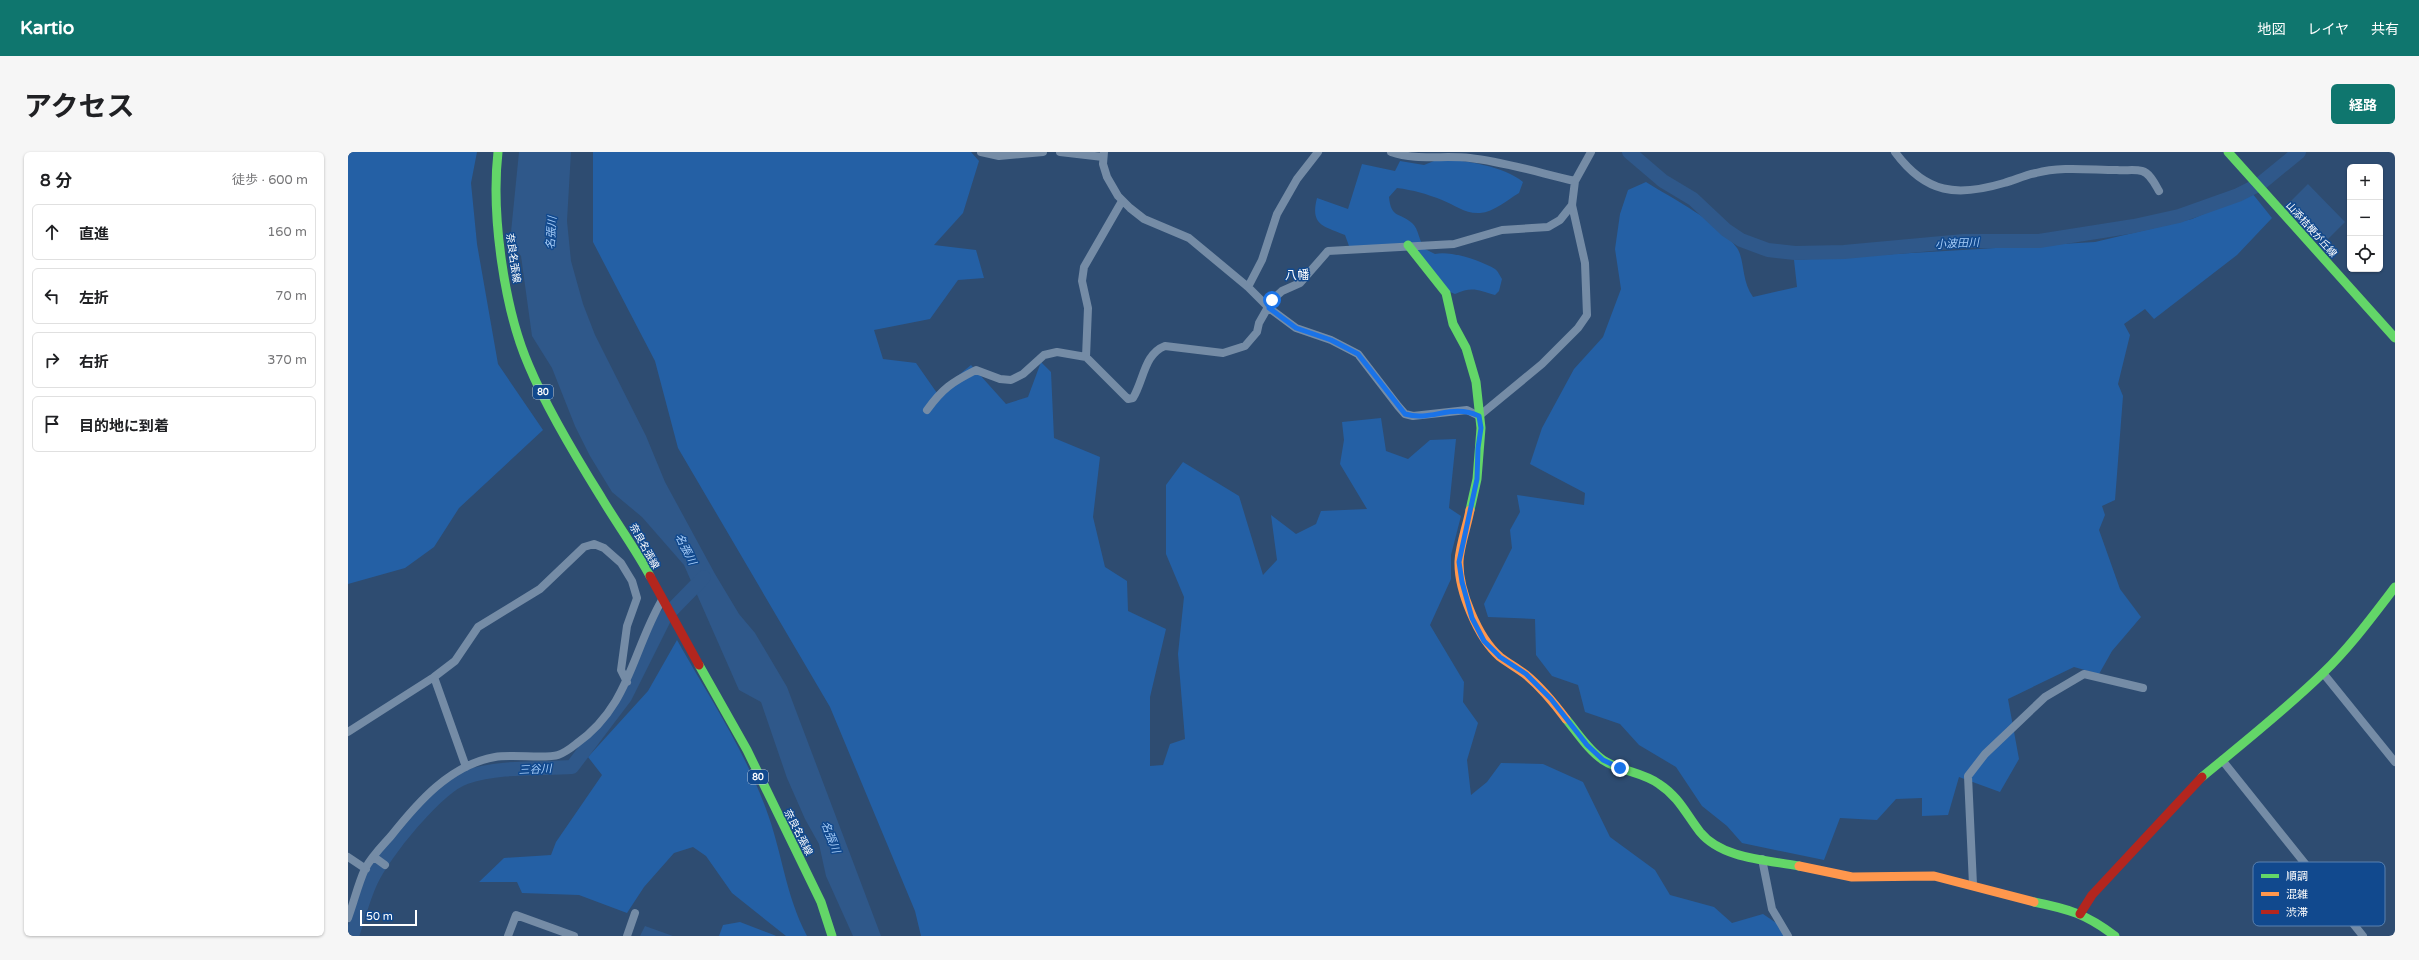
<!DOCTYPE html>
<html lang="ja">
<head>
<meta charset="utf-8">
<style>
  body { margin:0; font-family:"Varela Round","Noto Sans JP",sans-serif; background:#f6f6f6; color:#202124 }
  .controls { position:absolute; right:12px; top:12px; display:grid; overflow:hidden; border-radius:6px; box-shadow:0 1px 3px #0004 }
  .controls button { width:36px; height:36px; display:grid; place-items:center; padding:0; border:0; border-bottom:1px solid #e0e0e0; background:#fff; color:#202124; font:20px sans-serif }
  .scale { position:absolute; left:12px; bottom:10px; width:57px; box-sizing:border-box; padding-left:4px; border:2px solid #fff; border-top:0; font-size:11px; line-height:14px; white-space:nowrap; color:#fff; -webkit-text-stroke:3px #11498e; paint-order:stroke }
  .stop { position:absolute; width:12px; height:12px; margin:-9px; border:3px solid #1a73e8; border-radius:50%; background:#fff }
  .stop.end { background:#1a73e8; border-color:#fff; box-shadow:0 1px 4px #0008 }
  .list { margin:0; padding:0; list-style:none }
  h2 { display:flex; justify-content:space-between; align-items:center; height:52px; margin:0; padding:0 16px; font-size:17px }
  h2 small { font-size:13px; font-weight:400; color:#757577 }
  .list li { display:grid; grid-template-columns:26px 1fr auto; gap:12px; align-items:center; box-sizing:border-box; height:56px; margin:0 8px 8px; padding:0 8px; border:1px solid #e0e0e0; border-radius:6px }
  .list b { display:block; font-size:15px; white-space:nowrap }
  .list em { font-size:13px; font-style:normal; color:#757577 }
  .icon { flex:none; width:22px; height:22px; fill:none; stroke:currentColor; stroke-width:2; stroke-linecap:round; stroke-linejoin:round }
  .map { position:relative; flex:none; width:2047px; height:784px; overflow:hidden; border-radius:6px }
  header { display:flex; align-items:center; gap:24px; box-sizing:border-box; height:56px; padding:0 20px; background:#0f766e; color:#fff }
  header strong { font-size:19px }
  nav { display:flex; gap:22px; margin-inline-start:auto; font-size:14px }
  .intro { display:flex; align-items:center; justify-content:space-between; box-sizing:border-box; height:96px; padding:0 24px }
  h1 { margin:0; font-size:28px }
  .button { padding:10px 18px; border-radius:6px; background:#0f766e; color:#fff; font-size:14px; font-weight:700 }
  main { display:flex; gap:24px; padding:0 24px }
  aside { flex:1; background:#fff; border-radius:6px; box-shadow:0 1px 3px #0004 }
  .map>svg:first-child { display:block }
</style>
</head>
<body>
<header>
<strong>Kartio</strong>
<nav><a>地図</a><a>レイヤ</a><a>共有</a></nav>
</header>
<div class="intro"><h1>アクセス</h1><a class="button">経路</a></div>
<main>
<aside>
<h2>8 分<small>徒歩 · 600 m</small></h2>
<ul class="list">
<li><svg class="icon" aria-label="ahead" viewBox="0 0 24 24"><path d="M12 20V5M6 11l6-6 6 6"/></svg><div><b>直進</b></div><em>160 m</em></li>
<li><svg class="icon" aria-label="left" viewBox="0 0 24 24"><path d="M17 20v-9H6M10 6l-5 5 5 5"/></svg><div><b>左折</b></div><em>70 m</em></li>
<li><svg class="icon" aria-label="right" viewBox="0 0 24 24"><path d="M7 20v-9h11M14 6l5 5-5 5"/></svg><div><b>右折</b></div><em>370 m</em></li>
<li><svg class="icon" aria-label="arrive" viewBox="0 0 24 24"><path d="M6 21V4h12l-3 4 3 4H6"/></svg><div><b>目的地に到着</b></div></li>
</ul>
</aside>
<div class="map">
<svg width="2047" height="784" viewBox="0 0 2047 784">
  <rect width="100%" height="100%" fill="#2e4c71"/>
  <path fill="#2460a5" d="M 0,0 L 129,0 L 123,31 L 129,92 L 150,212 L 195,278 L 111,356 L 86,395 L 57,416 L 0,432 Z
    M 245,0 L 623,0 L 631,9 L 615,61 L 586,93 L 628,98 L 636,126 L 610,128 L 582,167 L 526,178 L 535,207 L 568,211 L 589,241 L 623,213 L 658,252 L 680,245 L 693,210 L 703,220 L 706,286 L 752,305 L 745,365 L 757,415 L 779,429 L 780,459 L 818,477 L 802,545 L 802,614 L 815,613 L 822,592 L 837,587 L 830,502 L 836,445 L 818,402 L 818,333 L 835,310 L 891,344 L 915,423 L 929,408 L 923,363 L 948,382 L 968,372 L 973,359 L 1019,357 L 992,312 L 996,288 L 994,270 L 1033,266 L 1038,299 L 1060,307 L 1082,288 L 1108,287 L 1101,356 L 1113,364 L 1103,403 L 1103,427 L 1082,473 L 1116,530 L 1115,550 L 1130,571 L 1119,608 L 1123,643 L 1139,630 L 1153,611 L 1195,612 L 1235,630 L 1262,685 L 1307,718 L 1322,743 L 1366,755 L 1384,771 L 1415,762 L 1437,777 L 1436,784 L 573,784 L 567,759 L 482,555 L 330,296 L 307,209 L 245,90 Z
    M 1091,7 C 1116,8 1156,14 1175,30 L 1171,41 C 1159,48 1146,60 1132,61 C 1117,62 1107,53 1094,48 C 1079,42 1065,38 1049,36 L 1041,45 C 1043,67 1052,60 1064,71 C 1071,77 1071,90 1077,97 L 1087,102 C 1102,98 1134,109 1147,117 C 1150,119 1152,124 1154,127 L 1151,139 L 1147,143 C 1130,138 1124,134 1107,142 L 1102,140 L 1065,97 L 1001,94 L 997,83 C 975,74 962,73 969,46 L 1000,57 L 1014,12 L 1047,19 L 1052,9 L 1076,13 Z
    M 1298,30 C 1325,47 1371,70 1389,96 C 1397,108 1393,128 1405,145 L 1449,135 L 1446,108 L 1747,90 L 1844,67 L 1904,41 L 1924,66 L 1889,103 L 1806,167 L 1797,157 L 1776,172 L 1782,183 L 1770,232 L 1775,244 L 1767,348 L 1754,354 L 1757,363 L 1751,378 L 1772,437 L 1793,465 L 1764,499 L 1751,522 L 1726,515 L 1660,547 L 1671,607 L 1652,640 L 1611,625 L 1600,663 L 1574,664 L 1574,646 L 1548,647 L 1529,668 L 1492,666 L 1476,708 L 1394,691 L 1379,674 L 1354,654 L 1328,615 L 1291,593 L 1272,572 L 1237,560 L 1230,533 L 1204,524 L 1188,503 L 1187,467 L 1140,465 L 1136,452 L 1164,396 L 1162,378 L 1172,360 L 1169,343 L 1236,353 L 1237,341 L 1182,312 L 1194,276 L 1226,217 L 1255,185 L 1273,137 L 1267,97 L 1272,62 L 1280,38 Z
    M 329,488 C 360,543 396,597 418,657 C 434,699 437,742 459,784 L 438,784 L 384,741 L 358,704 L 345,695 L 326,701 L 296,735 L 279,761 L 231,743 L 174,741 L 169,730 L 131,730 L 156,706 L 203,703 L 208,690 L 254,623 L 240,605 L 300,539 Z
    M 392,770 L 426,783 L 428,784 L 371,784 L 375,773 Z"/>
  <path fill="#2f588a" d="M 171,0 L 223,0 L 219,69 L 223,109 L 235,152 L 247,183 L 298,284 L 317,330 L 367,422 L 391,462 L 407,481 L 439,535 L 533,784 L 505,784 L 478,724 L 471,692 L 457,667 L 439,626 L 413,550 L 391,538 L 336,413 L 294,365 L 264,340 L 242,304 L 227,274 L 204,216 L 184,184 L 173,104 L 162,90 Z
    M 1960,32 L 1997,70 L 1980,87 L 1943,49 Z
    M 297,774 L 325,784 L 292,784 Z"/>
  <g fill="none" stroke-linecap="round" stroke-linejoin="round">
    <path stroke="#2f588a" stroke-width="14" d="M 1281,0 L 1315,29 L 1345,47 L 1378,78 L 1393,88 L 1420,98 L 1447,101 L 1496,100 L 1616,89 L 1691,89 L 1786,74 L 1831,64 L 1890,43 L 1912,32 L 1951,0
      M 4,784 C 10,766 15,746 23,729 C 35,702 90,634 118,625 C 152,614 190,617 224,615 L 277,545 L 317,465 L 356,425"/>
    <path stroke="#758ca6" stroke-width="8" d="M 633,0 L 651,4 L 695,0
      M 712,0 L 755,5
      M 756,0 L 755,12 L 759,25 L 770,44 L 782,56 L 796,67 L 841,86 L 900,135 L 921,156 L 948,176 L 983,188 L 1010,202 L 1050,254 L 1057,262 L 1065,264 L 1119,258 L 1131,264 L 1194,212 L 1230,176 L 1239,163 L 1237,111 L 1224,53 L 1227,29 L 1243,0
      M 1043,0 C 1068,9 1096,3 1122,6 C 1157,10 1192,21 1227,29
      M 1547,0 C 1578,42 1609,45 1656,31 C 1667,28 1677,23 1688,21 C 1713,14 1743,18 1769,18 C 1777,19 1786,17 1794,19 C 1802,21 1807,32 1811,39
      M 900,135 L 914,108 L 929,62 L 949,27 L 970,0
      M 738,205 L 740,156 L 734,129 L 736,115 L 774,49
      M 579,258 C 594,237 604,230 628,218 L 652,227 L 663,228 L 675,222 L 696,203 L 709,200 L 738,205 L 780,247 L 785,246 C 796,228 796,202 817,194 L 875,201 L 897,194 L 909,180 L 911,171 L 924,148 L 934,139 L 952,131 L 980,99 L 1106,92 L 1154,78 L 1200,75 L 1212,68 L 1224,53
      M 1975,521 L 2047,610
      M 86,525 L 118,615
      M 0,580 L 86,525 L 107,509 L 130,475 L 192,437 L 236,395 L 246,392 L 256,396 L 273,411 L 284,429 L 289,446 L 279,474 L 273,518 L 279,530
      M 1874,608 L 2015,784
      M 0,705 L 18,717
      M 26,705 L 37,713
      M 1414,707 L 1424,757 L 1440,784
      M 1625,733 L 1620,624 L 1637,602 L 1697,545 L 1736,522 L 1795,536
      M 0,766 C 6,750 10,732 17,717 C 23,705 34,694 43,684 C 70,650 102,613 147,605 C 164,602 199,607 210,603 C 216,601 223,596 228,592 C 282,554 284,499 314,448
      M 160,784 L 168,763 L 226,784
      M 279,784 L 287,761"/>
    <path stroke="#63d668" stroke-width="9" d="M 150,0 C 143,62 156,157 181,214 C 199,257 228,305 253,345 C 269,372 287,396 302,424
      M 1880,0 L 2047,186
      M 1060,93 L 1098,141 L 1105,172 L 1118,196 L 1128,230 L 1133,276 L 1129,327 L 1122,358
      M 351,513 L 399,598 L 473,750 L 484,784
      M 1218,567 C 1229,580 1240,598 1255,608 C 1271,619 1295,620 1311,632 C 1331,645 1338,662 1352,680 C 1374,707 1419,708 1451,714
      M 1854,625 C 1895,591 1937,558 1975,521 C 2002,495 2024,465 2047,435
      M 1686,750 C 1721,757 1738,762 1767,784"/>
    <path stroke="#ff974d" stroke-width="9" d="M 1122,358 C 1119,374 1112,393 1111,409 C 1110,438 1130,486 1152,505 C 1160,511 1169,516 1177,522 C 1193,535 1206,551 1218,567
      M 1451,714 L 1504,725 L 1586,724 L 1686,750"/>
    <path stroke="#b3261e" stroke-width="9" d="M 302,424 L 351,513
      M 1732,762 L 1744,743 L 1854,625"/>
  </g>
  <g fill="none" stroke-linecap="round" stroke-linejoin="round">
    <path stroke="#1a73e8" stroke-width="5" d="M 924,148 L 921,156 L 948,176 L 983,188 L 1010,202 L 1057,262 C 1084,270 1103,251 1131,264 L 1133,276 L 1130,296 L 1129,327 L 1111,410 L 1114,430 L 1124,466 L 1136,489 L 1152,505 L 1178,522 L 1203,547 L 1239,593 L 1255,608 L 1272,616"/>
  </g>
  <g text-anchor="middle" stroke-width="3" stroke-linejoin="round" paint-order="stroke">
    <g fill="#11498e" stroke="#b8c8dd" stroke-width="1">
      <rect x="185" y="233" width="20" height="14" rx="3"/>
      <rect x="400" y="618" width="20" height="14" rx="3"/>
    </g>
    <g font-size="9" font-weight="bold" fill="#fff">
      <text x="195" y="243">80</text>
      <text x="410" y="628">80</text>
    </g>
    <g font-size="10" fill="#fff" stroke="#11498e">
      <text transform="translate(1964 77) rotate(48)" y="4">山添桔梗が丘線</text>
      <text transform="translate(166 106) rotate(82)" y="4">奈良名張線</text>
      <text transform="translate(297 394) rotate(61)" y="4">奈良名張線</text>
      <text transform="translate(451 680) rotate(63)" y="4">奈良名張線</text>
    </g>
    <g font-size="11" font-style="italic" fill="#a6cdf9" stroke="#11498e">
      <text transform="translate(203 81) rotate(-86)" y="4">名張川</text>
      <text transform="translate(1609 91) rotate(-3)" y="4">小波田川</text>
      <text transform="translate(338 397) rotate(63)" y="4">名張川</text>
      <text transform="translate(187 617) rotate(-3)" y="4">三谷川</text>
      <text transform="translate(483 685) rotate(69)" y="4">名張川</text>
    </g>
    <g font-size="12" fill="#fff" stroke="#11498e">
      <text x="949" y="127">八幡</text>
    </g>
  </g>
  <rect x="1905" y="710" width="132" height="64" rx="6" fill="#11498e" stroke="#5880b0" stroke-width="1"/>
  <rect x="1913" y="722" width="18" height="4" fill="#63d668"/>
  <rect x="1913" y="740" width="18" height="4" fill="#ff974d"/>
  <rect x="1913" y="758" width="18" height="4" fill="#b3261e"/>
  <g font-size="11" fill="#fff">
    <text x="1938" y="728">順調</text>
    <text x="1938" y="746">混雑</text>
    <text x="1938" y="764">渋滞</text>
  </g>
</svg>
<div class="controls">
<button>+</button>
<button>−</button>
<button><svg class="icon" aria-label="locate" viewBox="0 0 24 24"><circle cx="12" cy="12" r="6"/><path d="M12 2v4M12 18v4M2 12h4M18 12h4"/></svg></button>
</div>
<div class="scale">50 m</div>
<div class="stop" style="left:924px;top:148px"></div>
<div class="stop end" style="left:1272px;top:616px"></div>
</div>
</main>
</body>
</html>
